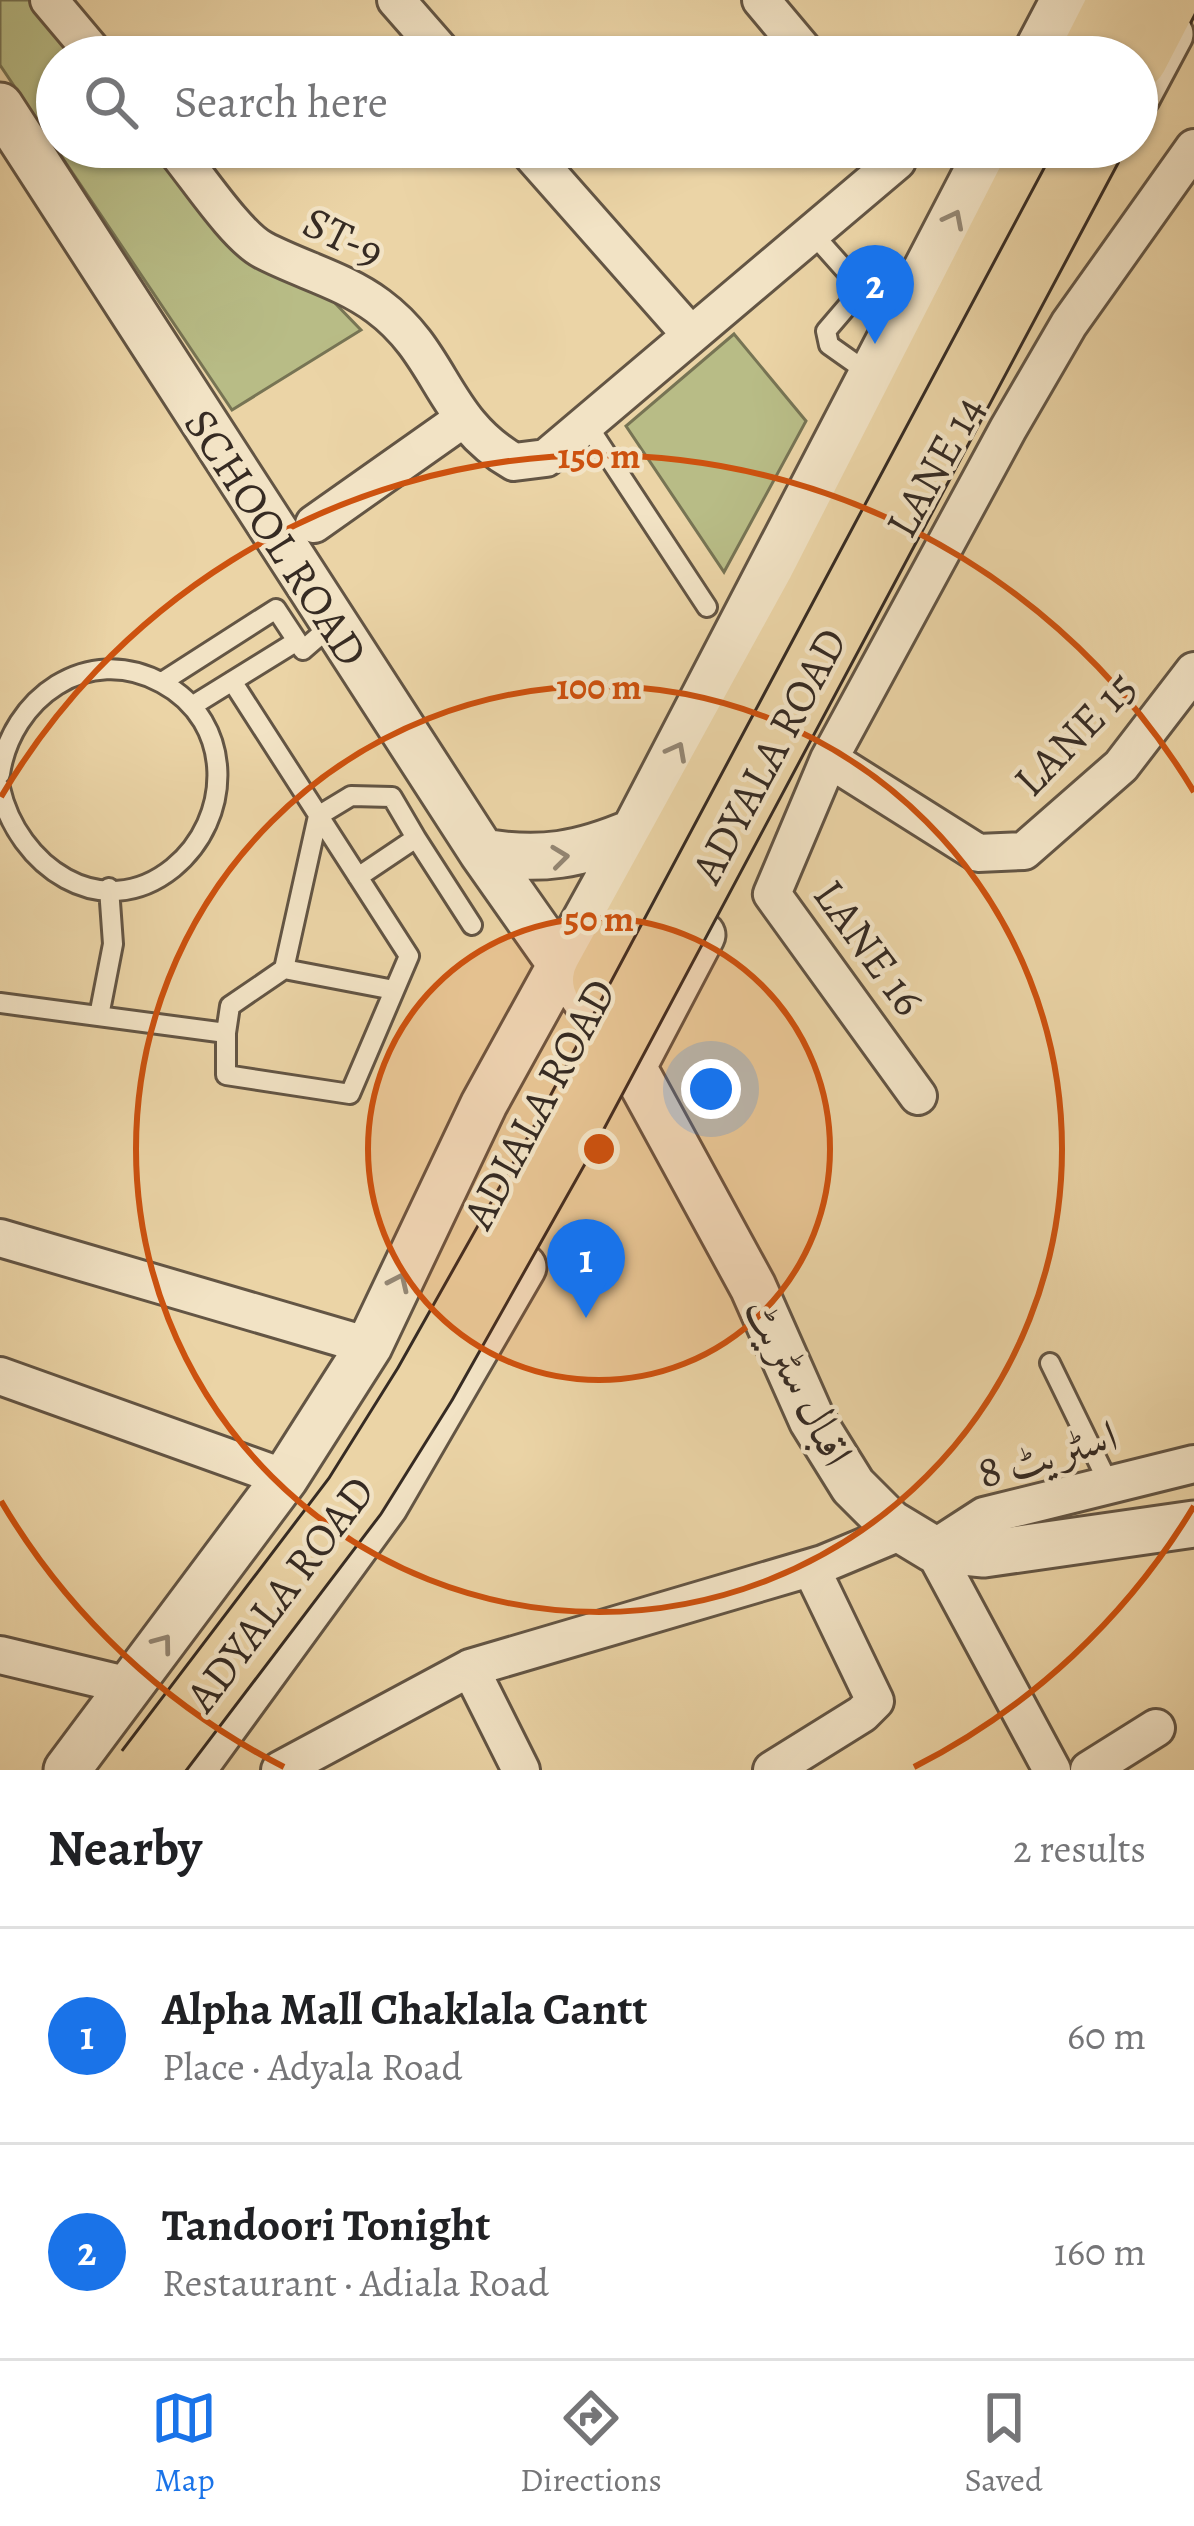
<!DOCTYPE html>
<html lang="en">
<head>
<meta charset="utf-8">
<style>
  body { margin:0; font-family:Alegreya,Amiri,serif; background:#f6f6f6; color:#202124 }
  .you { position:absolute; left:711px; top:1089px; width:42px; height:42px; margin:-30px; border:9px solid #fff; border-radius:50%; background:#1a73e8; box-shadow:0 0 0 18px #1a73e833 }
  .badge { display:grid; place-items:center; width:78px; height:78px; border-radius:50%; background:#1a73e8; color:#fff; font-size:39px; font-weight:700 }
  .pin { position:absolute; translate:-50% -99px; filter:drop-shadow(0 3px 6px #0008) }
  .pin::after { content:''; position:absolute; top:63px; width:42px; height:36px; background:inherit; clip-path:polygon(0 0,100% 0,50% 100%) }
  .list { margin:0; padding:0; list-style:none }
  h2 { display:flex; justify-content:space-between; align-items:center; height:156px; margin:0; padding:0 48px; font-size:51px }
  h2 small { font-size:39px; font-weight:400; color:#757577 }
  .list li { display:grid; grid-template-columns:78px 1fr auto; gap:36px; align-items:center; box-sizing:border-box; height:216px; padding:0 48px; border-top:3px solid #e0e0e0 }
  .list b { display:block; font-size:45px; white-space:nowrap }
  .list p { margin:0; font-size:39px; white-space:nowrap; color:#757577 }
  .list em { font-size:39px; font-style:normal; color:#757577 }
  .icon { flex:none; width:66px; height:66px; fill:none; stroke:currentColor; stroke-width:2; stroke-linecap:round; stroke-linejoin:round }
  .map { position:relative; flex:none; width:1194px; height:1770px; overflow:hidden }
  .search { position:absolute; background:#fff; box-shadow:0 3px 9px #0004; left:36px; right:36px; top:36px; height:132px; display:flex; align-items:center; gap:30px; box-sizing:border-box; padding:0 42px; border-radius:66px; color:#757577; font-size:45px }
  .sheet { height:588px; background:#fff }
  nav { display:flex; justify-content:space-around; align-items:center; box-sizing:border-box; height:168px; border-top:3px solid #e0e0e0; background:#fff; font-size:33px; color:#757577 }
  nav a { display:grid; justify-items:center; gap:6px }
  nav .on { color:#1a73e8 }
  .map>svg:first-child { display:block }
</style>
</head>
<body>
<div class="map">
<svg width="1194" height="1770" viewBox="0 0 1194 1770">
  <rect width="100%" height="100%" fill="#ebd4a6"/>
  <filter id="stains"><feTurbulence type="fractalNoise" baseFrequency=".00167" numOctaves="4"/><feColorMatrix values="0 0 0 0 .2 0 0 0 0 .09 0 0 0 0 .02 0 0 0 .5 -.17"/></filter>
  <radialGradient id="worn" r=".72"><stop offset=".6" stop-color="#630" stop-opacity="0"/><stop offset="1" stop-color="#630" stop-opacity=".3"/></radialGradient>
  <path fill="#b8bc86" stroke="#777454" stroke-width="3" d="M 0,0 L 41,0 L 96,57 L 57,57 L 57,147 L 184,147 L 361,330 L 232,410 L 0,65 Z
    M 734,334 L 806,421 L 724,572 L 626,426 Z"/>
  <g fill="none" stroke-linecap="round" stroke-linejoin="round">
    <defs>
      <path id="service" d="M 813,234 L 862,289 L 826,331 L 829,345 L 870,374
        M 586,423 L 707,607
        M 162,682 L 276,609 L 303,650 L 334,623
        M 192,706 L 297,641
        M 0,774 C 11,699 87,642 162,683 C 235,722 233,819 173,868 C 101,926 17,865 0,788
        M 358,877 L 416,838 L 472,925
        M 284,969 L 394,990
        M 0,1003 L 226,1033 L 226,1075 L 350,1094 L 409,956 L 232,681
        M 99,1016 L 113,944 L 109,888
        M 226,1033 L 230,1006 L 284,969 L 318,816 L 351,796 L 392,797 L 416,838
        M 1050,1363 L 1109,1484"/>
      <path id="minor" d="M 49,0 L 97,57
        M 396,0 L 446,57
        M 761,0 L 809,57
        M 173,147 C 195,173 236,236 263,250 C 301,270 343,280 378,306 C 443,354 441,420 514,462 L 546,458 L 897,161 L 886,147
        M 525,147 L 691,335
        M 314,524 L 460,421
        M 829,759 L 978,853 L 1024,851 L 1121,766 L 1194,671
        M 918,1096 L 772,894 L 829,759 L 1008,429 L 1069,324 L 1194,148
        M 0,1238 L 369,1346
        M 0,1376 L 285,1478
        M 0,1655 L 117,1683 L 127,1691
        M 470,1668 L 823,1564 L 902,1531
        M 280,1770 L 470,1668 L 521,1770
        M 772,1770 L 862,1714 L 875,1701 L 811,1568
        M 1052,1770 L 933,1549 L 984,1516 L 1194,1464
        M 1089,1770 L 1156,1728"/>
      <path id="tertiary" d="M 1034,57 L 1064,0
        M 1137,96 L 1170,34
        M 0,106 L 482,852 L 633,1067 L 753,1287 L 812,1420 L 853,1486 L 890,1523 L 933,1549 L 984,1554 L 1194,1524
        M 482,852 C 541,862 580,855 634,832
        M 638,1057 L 702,935
        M 67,1770 L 285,1478 L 369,1346 L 484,1104 L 634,832 L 990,147
        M 192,1770 L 385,1505 L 523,1267"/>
      <path id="primary" d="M 1090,57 L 1119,0
        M 1137,58 L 1167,0
        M 603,980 L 817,591 L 1044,147"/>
    </defs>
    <use href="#service" stroke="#635544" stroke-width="24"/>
    <use href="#minor" stroke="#635544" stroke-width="42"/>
    <use href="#tertiary" stroke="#635544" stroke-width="51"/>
    <use href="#primary" stroke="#362b23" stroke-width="66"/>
    <use href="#service" stroke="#f2e3c5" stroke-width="18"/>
    <use href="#minor" stroke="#f2e3c5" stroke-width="36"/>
    <use href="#tertiary" stroke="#f2e3c5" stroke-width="45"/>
    <use href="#primary" stroke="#ebd4a6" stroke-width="60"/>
    <defs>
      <path id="primary-bridge" d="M 147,1770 L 355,1496 L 425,1384 L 564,1137 L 1091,147"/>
    </defs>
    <use href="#primary-bridge" stroke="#362b23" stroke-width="66" stroke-linecap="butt"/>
    <use href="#primary-bridge" stroke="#ebd4a6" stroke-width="60"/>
  </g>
  <defs><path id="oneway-chevron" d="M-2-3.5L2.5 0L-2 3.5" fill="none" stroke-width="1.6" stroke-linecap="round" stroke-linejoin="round" transform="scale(3)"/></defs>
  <g stroke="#948774">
    <use href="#oneway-chevron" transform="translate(954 219) rotate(-63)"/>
    <use href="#oneway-chevron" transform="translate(677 751) rotate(-62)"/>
    <use href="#oneway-chevron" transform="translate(560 857) rotate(-7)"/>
    <use href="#oneway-chevron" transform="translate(399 1282) rotate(-65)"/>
    <use href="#oneway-chevron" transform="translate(163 1643) rotate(-53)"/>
  </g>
  <circle cx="599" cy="1149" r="231" fill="#cd520f" fill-opacity=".12"/>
  <g fill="none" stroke="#cd520f" stroke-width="6">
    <circle cx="599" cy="1149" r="231"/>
    <circle cx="599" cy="1149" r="463"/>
    <path d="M1194 1506A694 694 0 0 1 914 1767M284 1767A694 694 0 0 1 1 1501M1 797A694 694 0 0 1 1194 792"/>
  </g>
  <g text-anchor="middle" stroke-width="9" stroke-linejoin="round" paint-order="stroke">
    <g font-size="45" fill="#362b23" stroke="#f2e3c5">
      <text transform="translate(344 236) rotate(26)" y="16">ST-9</text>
      <text transform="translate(934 466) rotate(-61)" y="16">LANE 14</text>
      <text transform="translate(277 537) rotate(57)" y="16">SCHOOL ROAD</text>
      <text transform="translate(1074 733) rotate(-46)" y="16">LANE 15</text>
      <text transform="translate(768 755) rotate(-62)" y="16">ADYALA ROAD</text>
      <text transform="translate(870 947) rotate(54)" y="16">LANE 16</text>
      <text transform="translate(538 1103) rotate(-62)" y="16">ADIALA ROAD</text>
      <text transform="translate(800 1381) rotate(63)" y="16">اقبال سٹریٹ</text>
      <text transform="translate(1047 1453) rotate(-16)" y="16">اسٹریٹ 8</text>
      <text transform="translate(279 1593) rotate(-53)" y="16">ADYALA ROAD</text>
    </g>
  </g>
  <circle cx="599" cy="1149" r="18" fill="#cd520f" stroke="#f2e3c5" stroke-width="6"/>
  <g font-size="36" text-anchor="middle" font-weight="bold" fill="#cd520f" stroke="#f2e3c5" stroke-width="9" stroke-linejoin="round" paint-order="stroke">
    <text x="599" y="468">150 m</text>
    <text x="599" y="699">100 m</text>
    <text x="599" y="931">50 m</text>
  </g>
  <rect width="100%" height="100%" filter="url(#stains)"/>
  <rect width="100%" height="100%" fill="url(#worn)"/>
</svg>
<div class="you"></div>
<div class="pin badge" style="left:586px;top:1318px">1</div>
<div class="pin badge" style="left:875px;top:344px">2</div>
<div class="search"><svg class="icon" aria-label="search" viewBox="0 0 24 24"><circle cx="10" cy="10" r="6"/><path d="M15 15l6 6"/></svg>Search here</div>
</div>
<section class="sheet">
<h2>Nearby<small>2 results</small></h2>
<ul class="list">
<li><span class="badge">1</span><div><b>Alpha Mall Chaklala Cantt</b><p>Place · Adyala Road</p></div><em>60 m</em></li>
<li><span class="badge">2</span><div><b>Tandoori Tonight</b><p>Restaurant · Adiala Road</p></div><em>160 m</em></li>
</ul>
</section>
<nav>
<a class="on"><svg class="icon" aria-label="map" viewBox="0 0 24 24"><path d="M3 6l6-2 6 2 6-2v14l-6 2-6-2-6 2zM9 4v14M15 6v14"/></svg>Map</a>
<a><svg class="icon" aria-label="directions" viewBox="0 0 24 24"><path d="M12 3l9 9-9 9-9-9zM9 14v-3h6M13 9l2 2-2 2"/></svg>Directions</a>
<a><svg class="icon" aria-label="saved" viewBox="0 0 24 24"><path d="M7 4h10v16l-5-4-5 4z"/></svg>Saved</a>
</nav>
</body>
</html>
